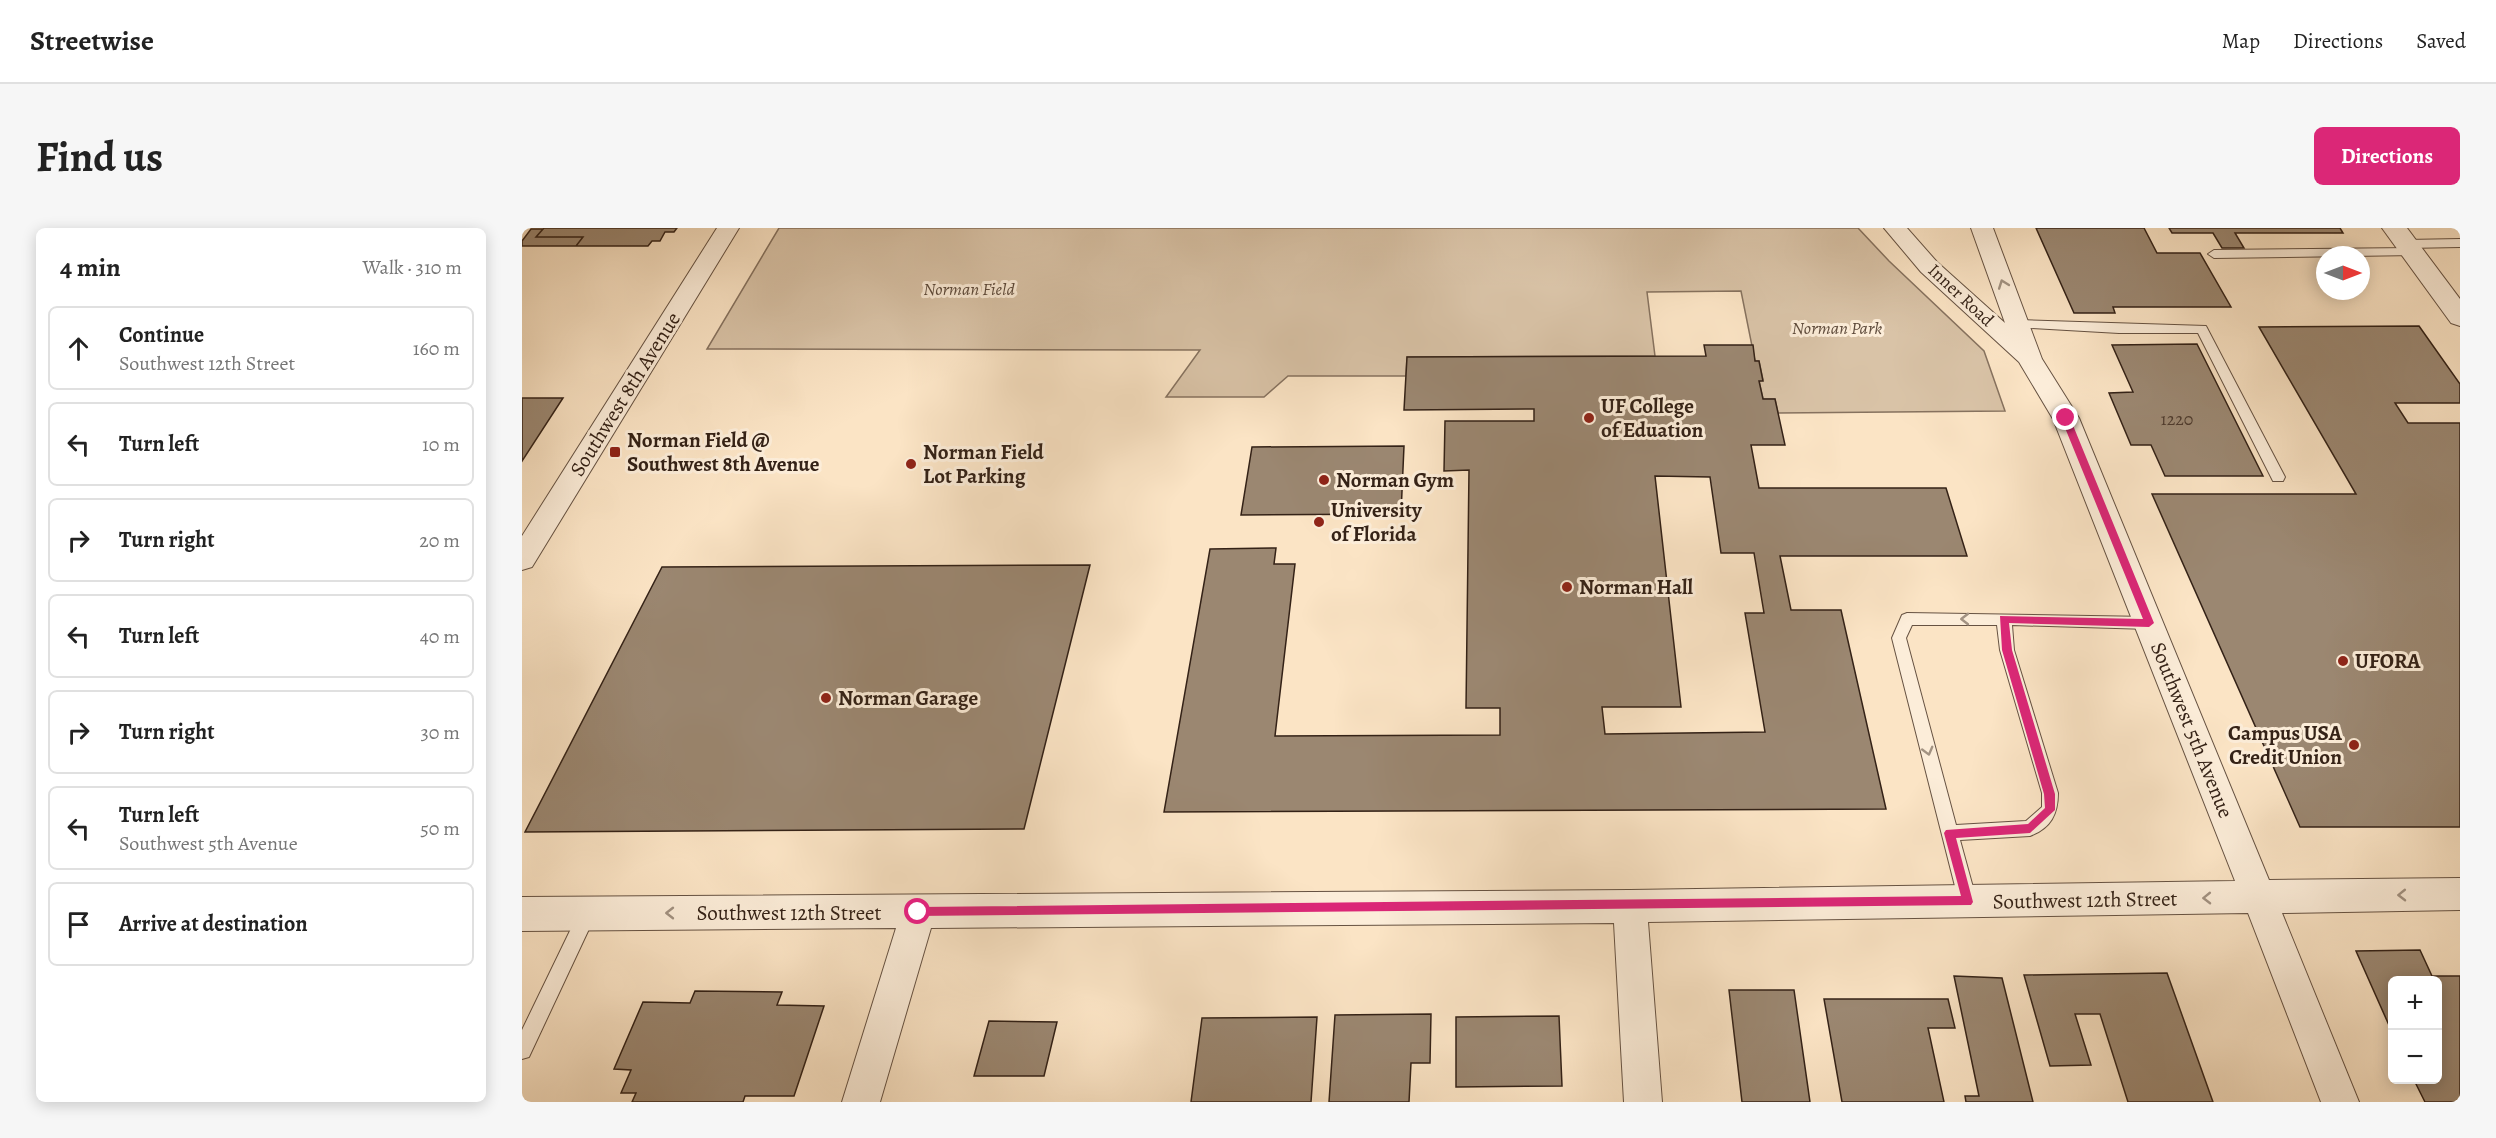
<!DOCTYPE html>
<html lang="en">
<head>
<meta charset="utf-8">
<style>
  body { margin:0; font-family:Alegreya,serif; background:#f6f6f6; color:#222 }
  .controls { position:absolute; right:18px; bottom:18px; display:grid; overflow:hidden; border-radius:9px; box-shadow:0 3px 15px #0003 }
  .controls button { width:54px; height:54px; display:grid; place-items:center; padding:0; border:0; border-bottom:2px solid #e0e0e0; background:#fff; color:#222; font:30px sans-serif }
  .compass { position:absolute; left:1794px; top:18px; width:54px; height:54px; border-radius:50%; background:#fff; box-shadow:0 3px 15px #0003; rotate:90deg }
  .stop { position:absolute; width:18px; height:18px; margin:-14px; border:4px solid #db2777; border-radius:50%; background:#fff }
  .stop.end { background:#db2777; border-color:#fff; box-shadow:0 2px 6px #0008 }
  .list { margin:0; padding:0; list-style:none }
  h2 { display:flex; justify-content:space-between; align-items:center; height:78px; margin:0; padding:0 24px; font-size:26px }
  h2 small { font-size:20px; font-weight:400; color:#767676 }
  .list li { display:grid; grid-template-columns:39px 1fr auto; gap:18px; align-items:center; box-sizing:border-box; height:84px; margin:0 12px 12px; padding:0 12px; border:2px solid #e0e0e0; border-radius:9px }
  .list b { display:block; font-size:22px; white-space:nowrap }
  .list p { margin:0; font-size:20px; white-space:nowrap; color:#767676 }
  .list em { font-size:20px; font-style:normal; color:#767676 }
  .icon { flex:none; width:33px; height:33px; fill:none; stroke:currentColor; stroke-width:2; stroke-linecap:round; stroke-linejoin:round }
  .map { position:relative; flex:none; width:1938px; height:874px; overflow:hidden; border-radius:9px }
  header { display:flex; align-items:center; gap:36px; box-sizing:border-box; height:84px; padding:0 30px; background:#fff; border-bottom:2px solid #e0e0e0 }
  header strong { font-size:28px }
  nav { display:flex; gap:33px; margin-inline-start:auto; font-size:21px }
  .intro { display:flex; align-items:center; justify-content:space-between; box-sizing:border-box; height:144px; padding:0 36px }
  h1 { margin:0; font-size:42px }
  .button { padding:15px 27px; border-radius:9px; background:#db2777; color:#fff; font-size:21px; font-weight:700 }
  main { display:flex; gap:36px; padding:0 36px }
  aside { flex:1; background:#fff; border-radius:9px; box-shadow:0 3px 15px #0003 }
  .map>svg:first-child { display:block }
</style>
</head>
<body>
<header>
<strong>Streetwise</strong>
<nav><a>Map</a><a>Directions</a><a>Saved</a></nav>
</header>
<div class="intro"><h1>Find us</h1><a class="button">Directions</a></div>
<main>
<aside>
<h2>4 min<small>Walk · 310 m</small></h2>
<ul class="list">
<li><svg class="icon" aria-label="ahead" viewBox="0 0 24 24"><path d="M12 20V5M6 11l6-6 6 6"/></svg><div><b>Continue</b><p>Southwest 12th Street</p></div><em>160 m</em></li>
<li><svg class="icon" aria-label="left" viewBox="0 0 24 24"><path d="M17 20v-9H6M10 6l-5 5 5 5"/></svg><div><b>Turn left</b></div><em>10 m</em></li>
<li><svg class="icon" aria-label="right" viewBox="0 0 24 24"><path d="M7 20v-9h11M14 6l5 5-5 5"/></svg><div><b>Turn right</b></div><em>20 m</em></li>
<li><svg class="icon" aria-label="left" viewBox="0 0 24 24"><path d="M17 20v-9H6M10 6l-5 5 5 5"/></svg><div><b>Turn left</b></div><em>40 m</em></li>
<li><svg class="icon" aria-label="right" viewBox="0 0 24 24"><path d="M7 20v-9h11M14 6l5 5-5 5"/></svg><div><b>Turn right</b></div><em>30 m</em></li>
<li><svg class="icon" aria-label="left" viewBox="0 0 24 24"><path d="M17 20v-9H6M10 6l-5 5 5 5"/></svg><div><b>Turn left</b><p>Southwest 5th Avenue</p></div><em>50 m</em></li>
<li><svg class="icon" aria-label="arrive" viewBox="0 0 24 24"><path d="M6 21V4h12l-3 4 3 4H6"/></svg><div><b>Arrive at destination</b></div></li>
</ul>
</aside>
<div class="map">
<svg width="1938" height="874" viewBox="0 0 1938 874">
  <rect width="100%" height="100%" fill="#fbe4c5"/>
  <filter id="stains"><feTurbulence type="fractalNoise" baseFrequency=".00333" numOctaves="4"/><feColorMatrix values="0 0 0 0 .2 0 0 0 0 .09 0 0 0 0 .02 0 0 0 .5 -.17"/></filter>
  <radialGradient id="worn" r=".72"><stop offset=".6" stop-color="#630" stop-opacity="0"/><stop offset="1" stop-color="#630" stop-opacity=".3"/></radialGradient>
  <path fill="#d9c3a7" stroke="#86725f" stroke-width="1.5" d="M 257,0 L 1336,0 L 1367,33 L 1462,123 L 1483,183 L 1256,185 L 1253,171 L 1241,171 L 1237,153 L 1241,152 L 1237,133 L 1233,133 L 1219,63 L 1125,64 L 1133,128 L 885,129 L 884,148 L 766,148 L 742,169 L 644,169 L 678,122 L 185,121 Z"/>
  <path fill="#9b8771" stroke="#342217" stroke-width="1.5" fill-rule="evenodd" d="M 22,0 L 155,0 L 152,4 L 143,4 L 138,13 L 130,13 L 126,18 L 54,18 L 61,9 L 14,9 Z
    M 1514,0 L 1622,0 L 1635,25 L 1678,25 L 1709,79 L 1591,79 L 1593,85 L 1552,85 Z
    M 1647,0 L 1818,0 L 1821,5 L 1713,5 L 1722,20 L 1700,20 L 1691,5 L 1650,5 Z
    M 9,1 L 21,1 L 14,9 L 61,9 L 54,18 L 0,18 L 0,13 Z
    M 1897,98 L 1938,156 L 1938,175 L 1873,175 L 1886,195 L 1938,195 L 1938,599 L 1778,599 L 1630,266 L 1834,266 L 1737,99 Z
    M 1675,116 L 1741,248 L 1643,248 L 1629,217 L 1609,217 L 1587,165 L 1611,164 L 1590,117 Z
    M 1182,117 L 1231,117 L 1233,133 L 1237,133 L 1241,153 L 1237,153 L 1241,171 L 1253,171 L 1263,217 L 1229,217 L 1237,260 L 1424,260 L 1445,328 L 1258,328 L 1269,382 L 1319,382 L 1364,581 L 642,584 L 688,321 L 754,320 L 752,336 L 773,336 L 753,508 L 978,507 L 978,480 L 944,480 L 947,242 L 922,243 L 923,193 L 1012,193 L 1012,181 L 882,182 L 885,129 L 1184,128 ZM 1133,248 L 1188,249 L 1199,325 L 1232,325 L 1242,385 L 1223,385 L 1243,504 L 1083,506 L 1080,479 L 1159,479 Z
    M 0,170 L 41,170 L 0,233 Z
    M 882,218 L 879,286 L 719,287 L 730,219 Z
    M 568,337 L 502,601 L 3,604 L 140,339 Z
    M 1898,722 L 1910,748 L 1938,748 L 1938,874 L 1903,874 L 1892,852 L 1916,852 L 1916,752 L 1870,752 L 1870,804 L 1834,723 Z
    M 1645,745 L 1691,874 L 1606,874 L 1578,786 L 1553,786 L 1569,837 L 1528,838 L 1502,747 Z
    M 1432,748 L 1480,750 L 1511,874 L 1444,874 L 1443,868 L 1457,868 Z
    M 1207,762 L 1272,762 L 1288,874 L 1220,874 Z
    M 173,763 L 260,764 L 255,777 L 302,778 L 272,868 L 223,868 L 221,874 L 110,874 L 114,865 L 99,865 L 109,842 L 92,841 L 121,774 L 168,775 Z
    M 1302,771 L 1426,771 L 1433,800 L 1406,800 L 1422,874 L 1320,874 Z
    M 909,786 L 908,835 L 889,835 L 887,874 L 807,874 L 813,787 Z
    M 1037,788 L 1040,858 L 934,859 L 934,789 Z
    M 795,789 L 789,874 L 669,874 L 680,790 Z
    M 467,793 L 535,794 L 522,848 L 452,848 Z"/>
  <g fill="none" stroke-linecap="round" stroke-linejoin="round">
    <defs>
      <path id="service" d="M 1938,11 L 1938,19 L 1884,20 L 1878,16 L 1884,12 Z
        M 1890,20 L 1896,24 L 1894,27 L 1692,30 L 1686,26 L 1692,22 Z
        M 1495,92 L 1684,98 L 1763,249 L 1761,253 L 1751,253 L 1676,105 L 1597,105 L 1491,99 L 1491,93 Z
        M 1385,385 L 1627,389 L 1632,391 L 1634,395 L 1632,399 L 1627,401 L 1490,397 L 1492,422 L 1536,565 C 1536,586 1529,600 1508,608 L 1438,612 L 1455,674 L 1452,680 L 1446,682 L 1440,680 L 1437,674 L 1370,410 L 1380,387 ZM 1390,397 L 1475,397 L 1478,422 L 1520,565 L 1520,579 L 1504,593 L 1434,597 L 1384,410 Z
        M 65,678 L 71,680 L 74,686 L 7,829 L 0,831 L 0,802 L 59,680 Z"/>
      <path id="minor" d="M 195,0 L 217,0 L 10,339 L 0,342 L 0,308 Z
        M 1362,0 L 1385,0 L 1415,34 L 1483,95 L 1449,0 L 1471,0 L 1520,131 L 1557,190 L 1747,652 L 1938,650 L 1938,682 L 1760,685 L 1837,874 L 1799,874 L 1726,685 L 1126,694 L 1140,874 L 1102,874 L 1092,695 L 409,700 L 358,874 L 320,874 L 374,700 L 0,703 L 0,669 L 1108,662 L 1713,653 L 1531,191 L 1497,134 L 1399,44 Z"/>
      <path id="tertiary" d="M 1860,0 L 1885,0 L 1938,71 L 1938,98 L 1929,95 Z"/>
    </defs>
    <use href="#service" stroke="#665242" stroke-width="2"/>
    <use href="#minor" stroke="#665242" stroke-width="2"/>
    <use href="#tertiary" stroke="#665242" stroke-width="2"/>
    <use href="#service" fill="#fcedd9" fill-rule="evenodd"/>
    <use href="#minor" fill="#fcedd9" fill-rule="evenodd"/>
    <use href="#tertiary" fill="#fcedd9" fill-rule="evenodd"/>
  </g>
  <defs><path id="oneway-chevron" d="M-2-3.5L2.5 0L-2 3.5" fill="none" stroke-width="1.6" stroke-linecap="round" stroke-linejoin="round" transform="scale(1.5)"/></defs>
  <g stroke="#a29282">
    <use href="#oneway-chevron" transform="translate(1481 56) rotate(-110)"/>
    <use href="#oneway-chevron" transform="translate(1443 391) rotate(180)"/>
    <use href="#oneway-chevron" transform="translate(1406 523) rotate(75)"/>
    <use href="#oneway-chevron" transform="translate(1880 667) rotate(179)"/>
    <use href="#oneway-chevron" transform="translate(1685 670) rotate(179)"/>
    <use href="#oneway-chevron" transform="translate(148 685) rotate(180)"/>
  </g>
  <path fill="#db2777" d="M 1541,188 L 1548,190 L 1632,395 L 1627,399 L 1487,395 L 1490,422 L 1533,566 L 1533,582 L 1508,605 L 1434,610 L 1451,674 L 1449,677 L 392,688 L 392,680 L 396,679 L 1439,668 L 1422,605 L 1424,602 L 1506,596 L 1523,580 L 1522,566 L 1480,422 L 1478,388 L 1621,391 L 1539,190 Z"/>
  <g fill="#8f2418" stroke="#fcedd9" stroke-width="2">
    <circle cx="1067" cy="190" r="6"/>
    <rect x="87" y="218" width="12" height="12" rx="3"/>
    <circle cx="389" cy="236" r="6"/>
    <circle cx="802" cy="252" r="6"/>
    <circle cx="797" cy="294" r="6"/>
    <circle cx="1045" cy="359" r="6"/>
    <circle cx="1821" cy="433" r="6"/>
    <circle cx="304" cy="470" r="6"/>
    <circle cx="1832" cy="517" r="6"/>
  </g>
  <g text-anchor="middle" stroke-width="6" stroke-linejoin="round" paint-order="stroke">
    <g font-size="18" font-style="italic" fill="#5d4a3b" stroke="#fcedd9">
      <text x="447" y="67">Norman Field</text>
      <text x="1315" y="106">Norman Park</text>
    </g>
    <g font-size="18" fill="#342217" stroke="#fcedd9">
      <text transform="translate(1439 67) rotate(43)" y="6">Inner Road</text>
    </g>
    <g font-size="18" fill="#4e3b2e">
      <text x="1655" y="197">1220</text>
    </g>
    <g font-size="21" fill="#342217" stroke="#fcedd9">
      <text transform="translate(103 166) rotate(-58)" y="7">Southwest 8th Avenue</text>
      <text transform="translate(1670 502) rotate(68)" y="7">Southwest 5th Avenue</text>
      <text transform="translate(1563 672) rotate(-1)" y="7">Southwest 12th Street</text>
      <text x="267" y="692">Southwest 12th Street</text>
    </g>
    <g font-size="21" font-weight="bold" fill="#342217" stroke="#fcedd9" text-anchor="start">
      <text x="1079" y="185">UF College<tspan x="1079" dy="24">of Eduation</tspan></text>
      <text x="105" y="219">Norman Field @<tspan x="105" dy="24">Southwest 8th Avenue</tspan></text>
      <text x="401" y="231">Norman Field<tspan x="401" dy="24">Lot Parking</tspan></text>
      <text x="814" y="259">Norman Gym</text>
      <text x="809" y="289">University<tspan x="809" dy="24">of Florida</tspan></text>
      <text x="1057" y="366">Norman Hall</text>
      <text x="1833" y="440">UFORA</text>
      <text x="316" y="477">Norman Garage</text>
      <text x="1820" y="512" text-anchor="end">Campus USA<tspan x="1820" dy="24">Credit Union</tspan></text>
    </g>
  </g>
  <rect width="100%" height="100%" filter="url(#stains)"/>
  <rect width="100%" height="100%" fill="url(#worn)"/>
</svg>
<div class="controls">
<button>+</button>
<button>−</button>
</div>
<svg class="compass" viewBox="-18 -18 36 36"><path d="M0-13l5 13h-10z" fill="#e53935"/><path d="M0 13l5-13h-10z" fill="#767676"/></svg>
<div class="stop" style="left:396px;top:684px"></div>
<div class="stop end" style="left:1544px;top:190px"></div>
</div>
</main>
</body>
</html>
